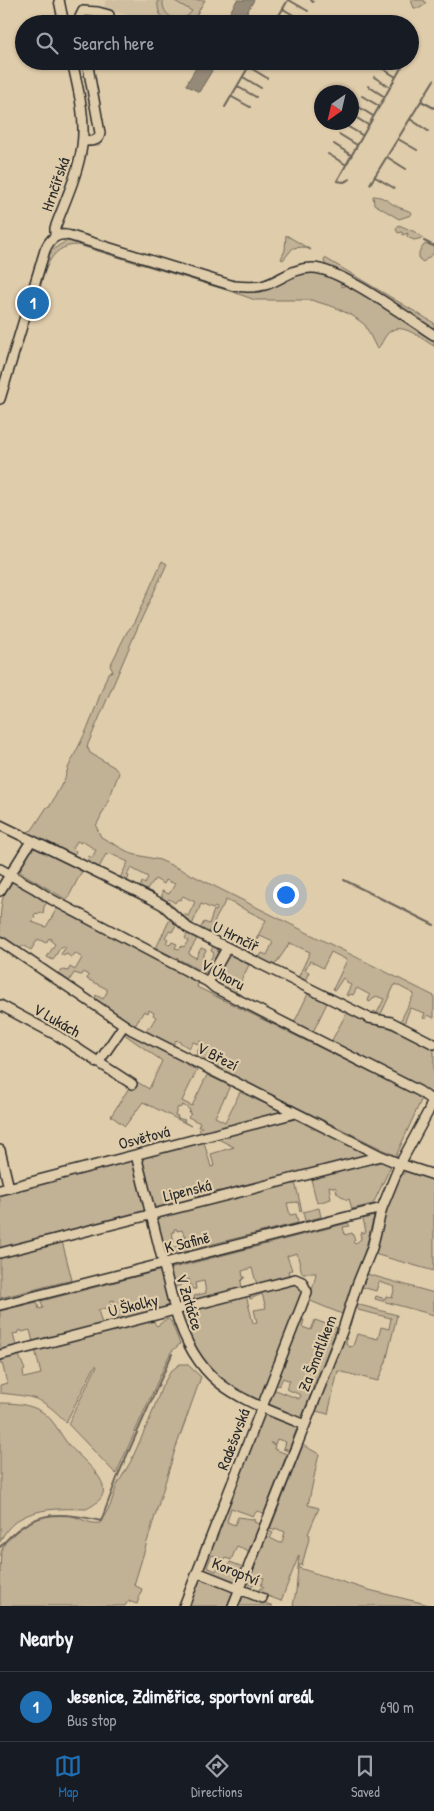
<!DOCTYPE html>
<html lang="en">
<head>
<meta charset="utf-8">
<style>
  body { margin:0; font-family:"Patrick Hand",sans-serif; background:#242831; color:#f1f3f6 }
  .compass { position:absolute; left:314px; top:85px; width:45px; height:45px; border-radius:50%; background:#171b24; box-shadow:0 1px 4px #0004; rotate:214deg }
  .you { position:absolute; left:285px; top:894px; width:18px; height:18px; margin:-12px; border:4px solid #fff; border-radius:50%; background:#1a73e8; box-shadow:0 0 0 8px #1a73e833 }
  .badge { display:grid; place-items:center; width:32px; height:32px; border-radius:50%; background:#1f6fb2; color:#fff; font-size:16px; font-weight:700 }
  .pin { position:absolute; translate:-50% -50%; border:2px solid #fff; box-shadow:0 1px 5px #0006 }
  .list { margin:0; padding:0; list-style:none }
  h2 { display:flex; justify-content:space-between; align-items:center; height:65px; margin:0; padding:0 20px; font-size:21px }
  h2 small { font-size:16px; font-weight:400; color:#9ea1a6 }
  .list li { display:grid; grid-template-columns:32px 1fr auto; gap:15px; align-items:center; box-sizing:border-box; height:70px; padding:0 20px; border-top:1px solid #363941 }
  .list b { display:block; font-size:19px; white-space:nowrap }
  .list p { margin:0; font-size:16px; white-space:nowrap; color:#9ea1a6 }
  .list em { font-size:16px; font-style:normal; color:#9ea1a6 }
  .icon { flex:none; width:28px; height:28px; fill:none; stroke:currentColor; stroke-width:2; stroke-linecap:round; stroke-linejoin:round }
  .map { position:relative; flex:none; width:434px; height:1606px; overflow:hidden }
  .search { position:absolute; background:#171b24; box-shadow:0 1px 4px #0004; left:15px; right:15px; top:15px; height:55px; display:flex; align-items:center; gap:12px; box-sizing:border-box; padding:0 18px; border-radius:28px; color:#9ea1a6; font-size:19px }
  .sheet { height:135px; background:#171b24 }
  nav { display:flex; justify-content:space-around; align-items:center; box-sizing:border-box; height:70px; border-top:1px solid #363941; background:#171b24; font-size:14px; color:#9ea1a6 }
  nav a { display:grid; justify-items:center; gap:2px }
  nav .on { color:#1f6fb2 }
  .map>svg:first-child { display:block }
</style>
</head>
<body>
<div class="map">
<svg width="434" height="1606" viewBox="0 0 434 1606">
  <rect width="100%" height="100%" fill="#dfccaa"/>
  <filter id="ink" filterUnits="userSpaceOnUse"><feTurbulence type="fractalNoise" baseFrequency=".02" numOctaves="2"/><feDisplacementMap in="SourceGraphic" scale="10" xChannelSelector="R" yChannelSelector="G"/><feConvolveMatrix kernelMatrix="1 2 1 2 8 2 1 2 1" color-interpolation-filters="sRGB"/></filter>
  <g filter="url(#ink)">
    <path fill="#cfbe9f" d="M 106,0 L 205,0 L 191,24 L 157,24 L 104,8 Z"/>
    <path fill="#c1b195" stroke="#766e60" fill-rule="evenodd" d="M 158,0 L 163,0 C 161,18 182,26 192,11 L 173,0 L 205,0 L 191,24 C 173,24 156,23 158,0 Z
      M 411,0 L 424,0 L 426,4 L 420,8 L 414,8 Z
      M 373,196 C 383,196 387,201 396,206 C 401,209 407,209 412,213 L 411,215 L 399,219 L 374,204 Z
      M 399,225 L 415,232 L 423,238 L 414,240 L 407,237 L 408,233 L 403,235 L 402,232 L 398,233 L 396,229 Z
      M 286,235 L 311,250 L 303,247 L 293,248 L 283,260 L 281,259 L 285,250 Z
      M 71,240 L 233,288 L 301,272 L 320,272 L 341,282 L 341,287 L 347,285 L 434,338 L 434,346 C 421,339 401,320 388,333 C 383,338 382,345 377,349 L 365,325 L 353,316 L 334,307 L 311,300 L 255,300 L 233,292 L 78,245 C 47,245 45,274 37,298 L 34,297 C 41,273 43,248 71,240 Z
      M 427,244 L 432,246 L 434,244 L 434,253 L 423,262 L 419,259 L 419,252 L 424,245 Z
      M 325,258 L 434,323 L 434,332 L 326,266 L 324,261 Z
      M 162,561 L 167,564 L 166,566 L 140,622 L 88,744 L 87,749 L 88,748 L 90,753 L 114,767 L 119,773 L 107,804 L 96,826 L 101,837 L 132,854 L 160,860 L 186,872 L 434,996 L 434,1018 L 428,1015 L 426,1019 L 423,1018 L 425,1013 L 410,1008 L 404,1024 L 400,1022 L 414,994 L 395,984 L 380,1016 L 372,1014 L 374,1011 L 377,1013 L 384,999 L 376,996 L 370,1002 L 368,1001 L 370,995 L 357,988 L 353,995 L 350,994 L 349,996 L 346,995 L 351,985 L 347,983 L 347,981 L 343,978 L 335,990 L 333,989 L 347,960 L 331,952 L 323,968 L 310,961 L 305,970 L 309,972 L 305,981 L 298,978 L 310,952 L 290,943 L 274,966 L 259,958 L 262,953 L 267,955 L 273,942 L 260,936 L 251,954 L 249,953 L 266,920 L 226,900 L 208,933 L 200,929 L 204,922 L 209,924 L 214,910 L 216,911 L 217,908 L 215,907 L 213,909 L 201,904 L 192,925 L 182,917 L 184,914 L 188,916 L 195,902 L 183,896 L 180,900 L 178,899 L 175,903 L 169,899 L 167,901 L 162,897 L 162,891 L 169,894 L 175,884 L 166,880 L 164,884 L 155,879 L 146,891 L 140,888 L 142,882 L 145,884 L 148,877 L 131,868 L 127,875 L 129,876 L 127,882 L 120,878 L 128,862 L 109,853 L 108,855 L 106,854 L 99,868 L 87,862 L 89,856 L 92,858 L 96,850 L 82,841 L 81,843 L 77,841 L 73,848 L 76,851 L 74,855 L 47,842 L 45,844 L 19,831 L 20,829 L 27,832 L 32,830 L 47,807 L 50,806 L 65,778 L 68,768 L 89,725 L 108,673 L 113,671 L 110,666 L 127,632 L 134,623 Z
      M 36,848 L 82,871 L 67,900 L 20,872 C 19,865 28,851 36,848 Z
      M 13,880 L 48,900 L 44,907 L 43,914 L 40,912 L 39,914 L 36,913 L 34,915 L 35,917 L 32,922 L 46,927 L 56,910 L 57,904 L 70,912 L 69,915 L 84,922 L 86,920 L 103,932 L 199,981 L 197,987 L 422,1098 L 396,1156 L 195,1057 L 202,1042 L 200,1041 L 198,1044 L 193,1042 L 189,1048 L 176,1040 L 173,1046 L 145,1032 L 149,1026 L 150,1027 L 156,1017 L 153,1015 L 154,1013 L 149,1010 L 148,1013 L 144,1011 L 135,1026 L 131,1024 L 95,999 L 96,995 L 103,999 L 107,992 L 107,989 L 87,979 L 88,975 L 83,972 L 81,975 L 74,973 L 69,981 L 58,973 L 63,970 L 68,971 L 70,967 L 75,970 L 82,958 L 75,953 L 72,958 L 67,954 L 63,956 L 61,954 L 66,947 L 64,946 L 60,948 L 53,960 L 47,957 L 55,944 L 51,941 L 51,939 L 49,938 L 46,943 L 38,939 L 31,950 L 23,945 L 20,949 L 0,935 C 0,918 0,889 13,880 Z
      M 170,919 L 176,925 L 172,932 L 169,931 L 165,937 L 168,939 L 166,943 L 170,945 L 172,942 L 177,944 L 175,948 L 179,949 L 182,946 L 184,947 L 188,941 L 185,938 L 187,934 L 197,939 L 189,952 L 189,954 L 196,958 L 201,948 L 206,950 L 202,958 L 207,963 L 209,962 L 214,953 L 211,951 L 213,946 L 218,950 L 218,954 L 209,972 L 204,972 L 156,948 Z
      M 228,954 L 230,954 L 244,959 L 243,961 L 249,965 L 235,993 L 214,981 L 214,979 L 216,979 L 220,972 L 218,971 Z
      M 308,994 L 327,1003 L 313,1032 L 331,1042 L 347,1012 L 367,1023 L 388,1027 L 434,1049 L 434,1099 L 293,1025 Z
      M 124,1030 L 189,1060 L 186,1065 L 197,1070 L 182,1101 L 192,1106 L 207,1075 L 230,1086 L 215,1117 L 225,1122 L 240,1092 L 285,1113 L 205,1133 L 199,1130 L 202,1127 L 198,1127 L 200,1123 L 188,1117 L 191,1114 L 189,1113 L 190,1110 L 183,1105 L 180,1108 L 178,1107 L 175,1115 L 178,1116 L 177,1118 L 185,1120 L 184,1122 L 191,1126 L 143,1102 L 125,1126 L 111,1116 L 134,1080 L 149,1089 L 162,1061 L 124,1034 Z
      M 295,1118 L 369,1155 L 196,1199 L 193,1185 L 183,1186 L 184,1191 L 176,1194 L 178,1204 L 154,1210 L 141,1158 L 204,1142 L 211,1167 L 214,1166 L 211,1154 L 234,1147 L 216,1138 Z
      M 133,1159 L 147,1212 L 0,1249 L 0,1193 Z
      M 380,1160 L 391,1166 L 373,1204 L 352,1209 L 349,1199 L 347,1200 L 337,1193 L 336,1188 L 329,1186 L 331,1199 L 317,1203 L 311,1179 L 309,1178 Z
      M 406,1171 L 413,1171 L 434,1178 L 434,1271 L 374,1254 C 381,1227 385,1192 406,1171 Z
      M 295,1182 L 302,1211 L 300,1212 L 298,1202 L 287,1203 L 290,1215 L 296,1214 L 298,1223 L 165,1256 L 156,1217 ZM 174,1229 L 177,1229 L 177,1231 L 182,1230 L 184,1235 L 186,1235 L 186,1237 L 179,1239 L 181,1245 L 167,1249 L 166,1244 L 174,1242 L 172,1232 L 174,1232 Z
      M 319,1208 L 321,1217 L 305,1221 L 303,1212 Z
      M 374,1216 L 361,1266 L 342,1314 L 308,1300 L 314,1284 L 316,1273 L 302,1273 L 297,1253 L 287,1256 L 292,1270 L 288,1271 L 289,1276 L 257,1285 L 252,1268 L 242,1271 L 243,1277 L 245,1277 L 241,1281 L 242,1289 L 195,1301 L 194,1296 L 206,1293 L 204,1281 L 195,1283 L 196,1289 L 192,1289 L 189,1279 L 181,1281 L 182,1285 L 173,1288 L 169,1269 L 348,1223 L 350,1226 L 343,1227 L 345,1235 L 352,1233 L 355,1240 L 353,1242 L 355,1244 L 361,1239 L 360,1233 L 366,1232 L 363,1219 Z
      M 62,1241 L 72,1280 L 0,1298 L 0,1257 Z
      M 162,1270 L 171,1307 L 119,1320 L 114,1300 L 110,1301 L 111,1307 L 98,1310 L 102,1324 L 33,1342 L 30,1330 L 22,1332 L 21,1330 L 18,1331 L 18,1333 L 13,1334 L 16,1346 L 0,1350 L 0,1311 L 37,1302 L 39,1309 L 43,1308 L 41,1301 Z
      M 367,1274 L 434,1293 L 434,1315 L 375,1299 L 376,1296 L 385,1299 L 386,1296 L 392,1298 L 395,1287 L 379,1282 L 376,1291 L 362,1287 Z
      M 295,1282 L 303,1292 L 259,1402 C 214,1378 198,1361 180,1312 L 246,1295 L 253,1323 L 257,1322 L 254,1310 L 266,1308 L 262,1294 L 250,1299 L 249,1294 Z
      M 356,1304 L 397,1315 L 386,1362 L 378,1381 L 338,1371 L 328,1414 L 316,1411 L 344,1338 L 347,1338 L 346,1344 L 349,1347 L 353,1346 L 357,1334 L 378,1339 L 381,1327 L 389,1329 L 391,1318 L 358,1310 L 355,1306 Z
      M 151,1319 L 157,1326 L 165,1320 L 168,1319 L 171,1321 L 180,1344 L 171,1352 L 168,1358 L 116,1474 L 68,1424 L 97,1366 L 95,1366 L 66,1422 C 41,1396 34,1397 0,1393 L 0,1385 L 7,1383 L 2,1363 L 0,1363 L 0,1358 L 18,1353 L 25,1370 L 23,1371 L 24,1378 L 41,1374 L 35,1349 Z
      M 300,1319 L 304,1320 L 302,1327 L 311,1330 L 315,1320 L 337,1328 L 301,1419 L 266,1405 L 273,1389 L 299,1399 L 301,1395 L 286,1389 L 290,1381 L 283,1378 L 279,1386 L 275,1384 Z
      M 180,1364 L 187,1364 L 201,1377 L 175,1450 L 134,1585 L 142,1589 L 137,1604 L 128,1601 L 125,1606 L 0,1606 C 0,1593 0,1563 1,1552 C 9,1526 41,1513 67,1515 C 78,1516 89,1525 100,1523 L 110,1506 L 117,1485 L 131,1461 L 151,1416 L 162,1386 L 171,1371 Z
      M 0,1403 C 15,1403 28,1404 41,1411 C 53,1418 60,1434 68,1444 C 83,1462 128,1490 86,1509 C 54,1508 15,1507 0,1542 Z
      M 266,1413 L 298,1426 L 288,1451 L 283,1449 L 287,1449 L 284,1448 L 286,1442 L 277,1439 L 275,1444 L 270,1443 L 275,1445 L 274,1449 L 287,1454 L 264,1513 L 257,1511 L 253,1516 L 231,1508 L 227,1522 L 235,1525 L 238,1517 L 252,1519 L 255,1520 L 254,1522 L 260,1524 L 249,1551 L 237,1546 L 231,1560 L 226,1558 L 225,1560 L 212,1555 L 207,1567 L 216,1571 L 218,1567 L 224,1564 L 228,1566 L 230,1562 L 243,1567 L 236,1584 L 202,1570 L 263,1414 Z
      M 303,1445 L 319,1454 L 308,1505 L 319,1508 L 308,1534 L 310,1535 L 302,1565 L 299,1565 L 299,1568 L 365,1589 L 434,1606 L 293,1606 L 296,1591 L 299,1555 L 281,1601 L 247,1588 L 259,1591 L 260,1588 L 263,1589 L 264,1587 L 261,1586 L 264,1578 L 257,1576 L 253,1585 L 248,1584 L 269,1531 L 273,1533 L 270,1538 L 280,1543 L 282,1542 L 285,1532 L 275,1528 L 274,1530 L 270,1529 Z
      M 199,1577 L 233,1591 L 227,1606 L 187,1606 Z
      M 244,1595 L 273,1606 L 239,1606 Z"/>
    <path fill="#958a77" stroke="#6b6459" d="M 237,0 L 254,0 L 240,24 L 223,24 Z
      M 200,61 L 218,61 L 199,92 L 186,85 Z"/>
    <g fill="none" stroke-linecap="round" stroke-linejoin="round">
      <path stroke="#6b6459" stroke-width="2" d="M 289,0 L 308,11
        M 311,0 L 313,2
        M 283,9 L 302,20
        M 277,19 L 286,24
        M 274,24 L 288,0
        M 261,61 L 273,68
        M 391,61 L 402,68
        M 249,67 L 267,78
        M 380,67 L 396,77
        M 243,77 L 261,88
        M 374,77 L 390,87
        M 368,86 L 385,97
        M 238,87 L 256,97
        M 362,96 L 379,106
        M 232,97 L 250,107
        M 421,101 L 434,108
        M 357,106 L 373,116
        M 225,107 L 252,61
        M 352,115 L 368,125
        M 410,119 L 428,131
        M 345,125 L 362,135
        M 339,134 L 357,145
        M 398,139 L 417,150
        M 334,144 L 351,155
        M 328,154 L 345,164
        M 387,157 L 406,169
        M 375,177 L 394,188
        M 350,179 L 344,182 L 337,181 L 405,61
        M 370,184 L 434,80
        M 424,241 L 434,246
        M 21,876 L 26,878
        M 344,880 L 434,925
        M 420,1087 L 432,1095
        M 0,1547 C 31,1511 56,1510 101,1521 L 119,1473 L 172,1354"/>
      <defs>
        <path id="minor" d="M 59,0 L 64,24
          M 81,24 L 80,17 L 83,11 L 98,12 L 109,15
          M 83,141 C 91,141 99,142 100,133 L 87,61
          M 55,236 L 55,228 C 65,201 78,174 82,146 C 86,118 78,88 72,61
          M 0,399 L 45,250 C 50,238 58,232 71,236 L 234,286 C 245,287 255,288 265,285 C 281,280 293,268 311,268 C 337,266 409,319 434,335
          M 0,825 L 152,899 L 163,905 L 188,928 L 204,936 L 369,1018 L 391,1022 L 434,1044
          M 0,869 L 34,888 L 51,899 L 208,982 L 215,988 L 419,1091 L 430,1099 L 431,1105 L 428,1112 L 400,1164 L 382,1208 L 372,1248 L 357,1285 L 343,1329 L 233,1606
          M 0,891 L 31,841
          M 0,941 L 132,1030 L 381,1156 L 400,1164 L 434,1175
          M 208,982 L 227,948
          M 0,1005 L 58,1036 L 132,1084
          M 98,1063 L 124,1025
          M 0,1150 L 9,1188
          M 136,1155 L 175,1310 C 198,1387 237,1397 305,1425
          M 0,1190 L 296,1113
          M 0,1253 L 381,1156
          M 0,1305 L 382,1208
          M 0,1355 L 295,1279 L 302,1282 L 307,1292 L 184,1606
          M 197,1572 L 262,1598"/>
      </defs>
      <use href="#minor" stroke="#2b2b2b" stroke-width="12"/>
      <use href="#minor" stroke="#dfccaa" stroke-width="9"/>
    </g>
  </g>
  <g text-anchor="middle" stroke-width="4.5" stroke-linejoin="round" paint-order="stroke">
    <g font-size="16" fill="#2b2b2b" stroke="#dfccaa">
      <text transform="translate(55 184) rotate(-71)" y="6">Hrnčířská</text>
      <text transform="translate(236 936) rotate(26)" y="6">U Hrnčíř</text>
      <text transform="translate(223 974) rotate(29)" y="6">V Úhoru</text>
      <text transform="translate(57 1020) rotate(30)" y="6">V Lukách</text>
      <text transform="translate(218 1056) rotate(27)" y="6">V Březí</text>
      <text transform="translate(144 1137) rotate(-15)" y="6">Osvětová</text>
      <text transform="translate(187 1190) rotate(-14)" y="6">Lipenská</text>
      <text transform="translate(187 1242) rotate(-14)" y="6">K Safině</text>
      <text transform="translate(190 1302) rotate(73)" y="6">V Zatáčce</text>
      <text transform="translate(133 1305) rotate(-14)" y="6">U Školky</text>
      <text transform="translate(317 1353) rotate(-69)" y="6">Za Šmatlíkem</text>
      <text transform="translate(233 1439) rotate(-69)" y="6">Radešovská</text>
      <text transform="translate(236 1571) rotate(22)" y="6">Koroptví</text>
    </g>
  </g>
</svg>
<svg class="compass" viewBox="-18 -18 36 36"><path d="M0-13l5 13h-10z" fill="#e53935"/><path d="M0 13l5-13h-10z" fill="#9ea1a6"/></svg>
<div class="you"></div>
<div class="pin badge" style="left:33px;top:303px">1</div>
<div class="search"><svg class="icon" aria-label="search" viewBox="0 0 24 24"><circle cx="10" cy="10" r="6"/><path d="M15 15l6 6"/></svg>Search here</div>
</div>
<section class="sheet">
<h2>Nearby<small></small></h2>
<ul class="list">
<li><span class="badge">1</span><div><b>Jesenice, Zdiměřice, sportovní areál</b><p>Bus stop</p></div><em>690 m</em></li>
</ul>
</section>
<nav>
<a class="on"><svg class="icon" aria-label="map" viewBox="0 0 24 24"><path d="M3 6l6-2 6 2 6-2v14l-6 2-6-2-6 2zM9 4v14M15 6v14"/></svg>Map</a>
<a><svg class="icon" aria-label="directions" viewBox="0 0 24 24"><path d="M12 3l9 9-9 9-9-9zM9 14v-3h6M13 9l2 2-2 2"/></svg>Directions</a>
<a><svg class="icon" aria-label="saved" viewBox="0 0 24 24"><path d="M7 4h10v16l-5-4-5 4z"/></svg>Saved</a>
</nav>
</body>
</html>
